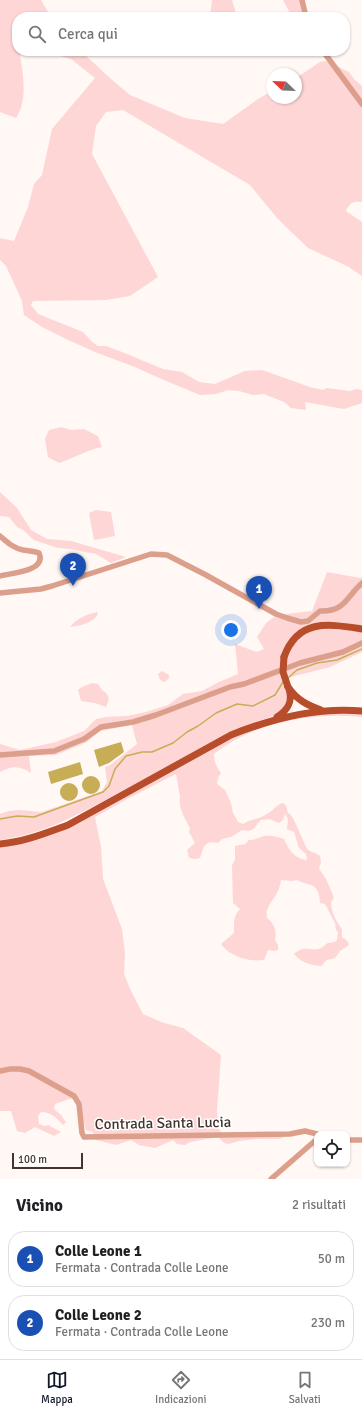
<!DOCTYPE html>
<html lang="it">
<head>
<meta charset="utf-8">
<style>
  body { margin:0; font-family:Signika,sans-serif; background:#f6f6f6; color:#202124 }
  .controls { position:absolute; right:12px; bottom:12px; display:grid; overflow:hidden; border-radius:8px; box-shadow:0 1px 3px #0004 }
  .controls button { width:36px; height:36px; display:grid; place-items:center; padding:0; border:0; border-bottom:1px solid #e0e0e0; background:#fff; color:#202124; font:20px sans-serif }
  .compass { position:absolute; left:266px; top:68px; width:36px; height:36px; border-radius:50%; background:#fff; box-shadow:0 1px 3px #0004; rotate:293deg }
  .scale { position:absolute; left:12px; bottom:10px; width:71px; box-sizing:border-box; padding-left:4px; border:2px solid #42352d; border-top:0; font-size:11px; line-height:14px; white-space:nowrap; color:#42352d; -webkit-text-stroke:3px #fff; paint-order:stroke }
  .you { position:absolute; left:231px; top:630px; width:14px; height:14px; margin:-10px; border:3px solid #fff; border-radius:50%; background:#1a73e8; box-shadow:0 0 0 6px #1a73e833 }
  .badge { display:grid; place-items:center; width:26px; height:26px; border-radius:50%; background:#111827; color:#fff; font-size:13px; font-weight:700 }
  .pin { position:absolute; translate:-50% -33px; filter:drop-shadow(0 1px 2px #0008) }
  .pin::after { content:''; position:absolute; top:21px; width:14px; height:12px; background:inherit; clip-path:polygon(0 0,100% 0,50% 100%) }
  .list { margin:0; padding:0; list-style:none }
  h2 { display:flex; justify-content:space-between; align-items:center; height:52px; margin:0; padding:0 16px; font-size:17px }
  h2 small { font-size:13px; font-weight:400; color:#757577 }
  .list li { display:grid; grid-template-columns:26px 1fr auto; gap:12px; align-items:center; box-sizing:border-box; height:56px; margin:0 8px 8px; padding:0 8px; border:1px solid #e0e0e0; border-radius:16px }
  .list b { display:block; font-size:15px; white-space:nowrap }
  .list p { margin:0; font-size:13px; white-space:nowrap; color:#757577 }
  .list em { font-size:13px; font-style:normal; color:#757577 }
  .icon { flex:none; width:22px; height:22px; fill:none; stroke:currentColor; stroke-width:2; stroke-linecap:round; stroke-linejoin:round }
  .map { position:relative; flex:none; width:362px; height:1179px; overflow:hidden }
  .search { position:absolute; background:#fff; box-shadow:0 1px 3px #0004; left:12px; right:12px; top:12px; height:44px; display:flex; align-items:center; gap:10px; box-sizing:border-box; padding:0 14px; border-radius:16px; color:#757577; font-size:15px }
  .sheet { height:180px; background:#fff }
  nav { display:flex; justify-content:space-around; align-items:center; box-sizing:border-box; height:56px; border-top:1px solid #e0e0e0; background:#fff; font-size:11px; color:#757577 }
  nav a { display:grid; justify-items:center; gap:2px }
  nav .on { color:#111827 }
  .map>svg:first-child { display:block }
</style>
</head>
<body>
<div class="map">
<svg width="362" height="1179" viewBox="0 0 362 1179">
  <rect width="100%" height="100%" fill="#fff8f4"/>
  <path fill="#fdd6d5" d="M 0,0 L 41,0 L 51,17 L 17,17 L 17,51 L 33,51 L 20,55 C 23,75 28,100 16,118 L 0,112 Z
    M 212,0 L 232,0 L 237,17 L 210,17 Z
    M 283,0 L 300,0 L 304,17 L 292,17 Z
    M 42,51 L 81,51 L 111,79 L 130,95 L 185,118 L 223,124 L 258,99 L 272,91 L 272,98 L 296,98 L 296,78 L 320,62 L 326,61 L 349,72 L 355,80 L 362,86 L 362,202 C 354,200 349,203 346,211 L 362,222 L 362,276 L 349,267 L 308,248 L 277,218 L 250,185 L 123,110 L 106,112 L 96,126 L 92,154 L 158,277 L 130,296 L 106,300 L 33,301 L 31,305 L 38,314 L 83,332 L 92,342 L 98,346 L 106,346 L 122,352 L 163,369 L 182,372 L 199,382 L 215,384 L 245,371 L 262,370 L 310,387 L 323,390 L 327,388 L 350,391 L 356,389 L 362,390 L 362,403 L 344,409 L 305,402 L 306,410 L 291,408 L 284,402 L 264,394 L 253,395 L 239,391 L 228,390 L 216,394 L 200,395 L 159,378 L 135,367 L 95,352 L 66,339 L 42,327 L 24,315 L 22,301 L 6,266 L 0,260 L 0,238 L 14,241 L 28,207 L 34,184 L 42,175 L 52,129 L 95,78 L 71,59 Z
    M 61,427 L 71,430 L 84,429 L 98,436 L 102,447 C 87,450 74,458 59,463 L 48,457 L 45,439 L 49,430 Z
    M 0,492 L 17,508 L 31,530 L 47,539 L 71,541 L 126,557 L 111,563 L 96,554 L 70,549 L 58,548 L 34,540 L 23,530 L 17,527 L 9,517 L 0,516 Z
    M 96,510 L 111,512 L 115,536 L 94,540 L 89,513 Z
    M 327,572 L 360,578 L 362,577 L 362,652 L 330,667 L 283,679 L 288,694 L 285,707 L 278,714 L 230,732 L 224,742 L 273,722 L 318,714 L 362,714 L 362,717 C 312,712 254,722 214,754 C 214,761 216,767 221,773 L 218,778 L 217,784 L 225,790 L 231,803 L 233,813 L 238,822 L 243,824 C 251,819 260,819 267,814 C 273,811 277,804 283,803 L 286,805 L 288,813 L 290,814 L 293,818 L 307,849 C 312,853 315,852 320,856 L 321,862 L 319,869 C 327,878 330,888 334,898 L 331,902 C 331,911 336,922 342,929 L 342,938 L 344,938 L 348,942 L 349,945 L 340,951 L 335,958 C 328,961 327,957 322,966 C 312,966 300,962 294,954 C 304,945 309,951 319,949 C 323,948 324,945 328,943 C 332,942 334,943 337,940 L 338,932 L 336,930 L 335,923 L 325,904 L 320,903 C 319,882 311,887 297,880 L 292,881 L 281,880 C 280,885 279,890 277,893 C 272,902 265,907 267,918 C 274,923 277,931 275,940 L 278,945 L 278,950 L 274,951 L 268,950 L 264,960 C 249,962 230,957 221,944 L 234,933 C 234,924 233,916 240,909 L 233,903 L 232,865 L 235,860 L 235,846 L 245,844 L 249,840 C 255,840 258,838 264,836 C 271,835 278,837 284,839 C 289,850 294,859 307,860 L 306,854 L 299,848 L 294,832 L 287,829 L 288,819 L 285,814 L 283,820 L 279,823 L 269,819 L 261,820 C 254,827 254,833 242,830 L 231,837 L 222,839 L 218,843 C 203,840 204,848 200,858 L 195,859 L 189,858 L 187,850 L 195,843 L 189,832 L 190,828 C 185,819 178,807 180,797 L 176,774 L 127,799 L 95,817 L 101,847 L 103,879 L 122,929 L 125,953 L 124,974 L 131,991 L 143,1014 L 161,1022 L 183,1028 L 221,1055 L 217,1110 L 218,1128 L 224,1136 L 286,1136 L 280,1139 L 257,1139 L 239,1141 L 229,1144 L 224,1143 L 218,1137 L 190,1142 L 185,1145 L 177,1144 L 173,1140 L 155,1148 L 139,1145 L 131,1140 L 116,1145 L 96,1140 L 93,1132 L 86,1130 L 76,1098 L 69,1099 L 55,1104 L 54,1109 L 61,1115 L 66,1122 L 63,1125 C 57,1118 51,1112 41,1112 L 38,1116 L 39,1124 L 45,1126 L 48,1125 L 61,1132 L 54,1136 L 35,1127 L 25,1133 L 17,1131 L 11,1111 L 0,1111 L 0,846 L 43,837 L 188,755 C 163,769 138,782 113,796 C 73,817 45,833 0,840 L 0,814 L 9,811 L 19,810 L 42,812 L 102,791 L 107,782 L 105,767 L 110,765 L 137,744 L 132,725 L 100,731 L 87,742 L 56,755 L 29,756 L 31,773 C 20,766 13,765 0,772 L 0,744 L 20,750 L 56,742 L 84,731 L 96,719 L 106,717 L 127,716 L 146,712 L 168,705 L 183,694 L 202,691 L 219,682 L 238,674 L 235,644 L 257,652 L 264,649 L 257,637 L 266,623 L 277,615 L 312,611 Z
    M 97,612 L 98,614 C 93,623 80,626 70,627 C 76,619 87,614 97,612 Z
    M 162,671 L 169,675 L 169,678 L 165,682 L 160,680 L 158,674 Z
    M 92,683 L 98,684 L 102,690 L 107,694 L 109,699 L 106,707 L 95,703 L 81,701 L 78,690 L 82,687 Z"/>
  <path fill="#c8ad57" d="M 121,742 L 124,752 L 109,763 L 99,767 L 94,750 Z
    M 80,762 L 83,774 L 51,784 L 48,772 Z
    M82 785a9 9 0 1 1 18 0a9 9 0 1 1-18 0Z
    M60 792a9 9 0 1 1 18 0a9 9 0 1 1-18 0Z"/>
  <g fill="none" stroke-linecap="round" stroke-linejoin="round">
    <path stroke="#c8ad57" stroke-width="1.5" d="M 287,679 L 297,670 L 317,663 L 337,660 L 362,649
      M 0,819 L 17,816 L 34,817 L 103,792 L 109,786 L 115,769 L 126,756 L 142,752 L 152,752 L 173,743 L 187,732 L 198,726 L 216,713 L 237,704 L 253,706 L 275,695 L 283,682"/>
    <path stroke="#db9f8c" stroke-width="5.5" d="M 302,0 L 306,17
      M 323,51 L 362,104
      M 0,536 C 7,542 13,548 23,550 C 29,551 34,551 39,553 C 47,571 12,573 0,576
      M 0,593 L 41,589 L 52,586 L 151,554 L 167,555 L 206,575 L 276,614 L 287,618 L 301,622 L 308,621 L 320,611 C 345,612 346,597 362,583
      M 0,755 L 54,751 L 84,739 L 101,727 L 133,722 L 156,715 L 230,687 L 244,684 L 300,663 L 343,652 L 362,643
      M 0,1071 L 10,1069 L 20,1069 L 29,1071 L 74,1096 L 79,1104 L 82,1133 L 84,1137 L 290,1134 L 305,1131 L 317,1134
      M 347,1140 L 362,1140
      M 271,1179 L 317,1139"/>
    <path stroke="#b74d2b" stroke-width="7" d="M 284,657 C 298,618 329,624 362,629
      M 288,687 C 297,700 307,705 321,710
      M 277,717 C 288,710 293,702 289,689
      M 0,844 C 24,842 46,833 68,825 L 231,735 C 273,718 317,707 362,711"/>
    <path stroke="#b74d2b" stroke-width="7" d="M 284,657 L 283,672 L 288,687"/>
  </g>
  <g text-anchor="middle" stroke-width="3" stroke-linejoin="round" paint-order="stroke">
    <g font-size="15" fill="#42352d" stroke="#fff">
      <text transform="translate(163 1123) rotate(-1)" y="5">Contrada Santa Lucia</text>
    </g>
  </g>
</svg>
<div class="controls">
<button><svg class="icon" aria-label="locate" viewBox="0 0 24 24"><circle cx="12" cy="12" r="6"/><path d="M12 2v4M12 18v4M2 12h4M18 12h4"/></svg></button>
</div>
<svg class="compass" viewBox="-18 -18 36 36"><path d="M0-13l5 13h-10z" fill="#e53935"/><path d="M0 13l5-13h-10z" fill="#757577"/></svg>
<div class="scale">100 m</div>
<div class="you"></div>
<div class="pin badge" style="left:259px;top:609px;background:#1a4fb4">1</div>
<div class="pin badge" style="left:73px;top:586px;background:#1a4fb4">2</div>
<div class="search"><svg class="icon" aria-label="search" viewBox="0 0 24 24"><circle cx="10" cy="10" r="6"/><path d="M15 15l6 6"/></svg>Cerca qui</div>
</div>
<section class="sheet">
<h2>Vicino<small>2 risultati</small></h2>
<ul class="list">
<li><span class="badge" style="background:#1a4fb4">1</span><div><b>Colle Leone 1</b><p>Fermata · Contrada Colle Leone</p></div><em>50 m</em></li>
<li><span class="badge" style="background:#1a4fb4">2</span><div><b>Colle Leone 2</b><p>Fermata · Contrada Colle Leone</p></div><em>230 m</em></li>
</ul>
</section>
<nav>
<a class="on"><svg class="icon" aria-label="map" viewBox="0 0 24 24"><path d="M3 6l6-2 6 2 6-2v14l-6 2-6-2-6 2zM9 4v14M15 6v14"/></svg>Mappa</a>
<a><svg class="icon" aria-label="directions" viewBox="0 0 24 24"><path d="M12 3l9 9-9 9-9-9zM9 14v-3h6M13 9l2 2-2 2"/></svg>Indicazioni</a>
<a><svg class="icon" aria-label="saved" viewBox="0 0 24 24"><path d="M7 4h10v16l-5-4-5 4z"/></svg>Salvati</a>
</nav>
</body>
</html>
